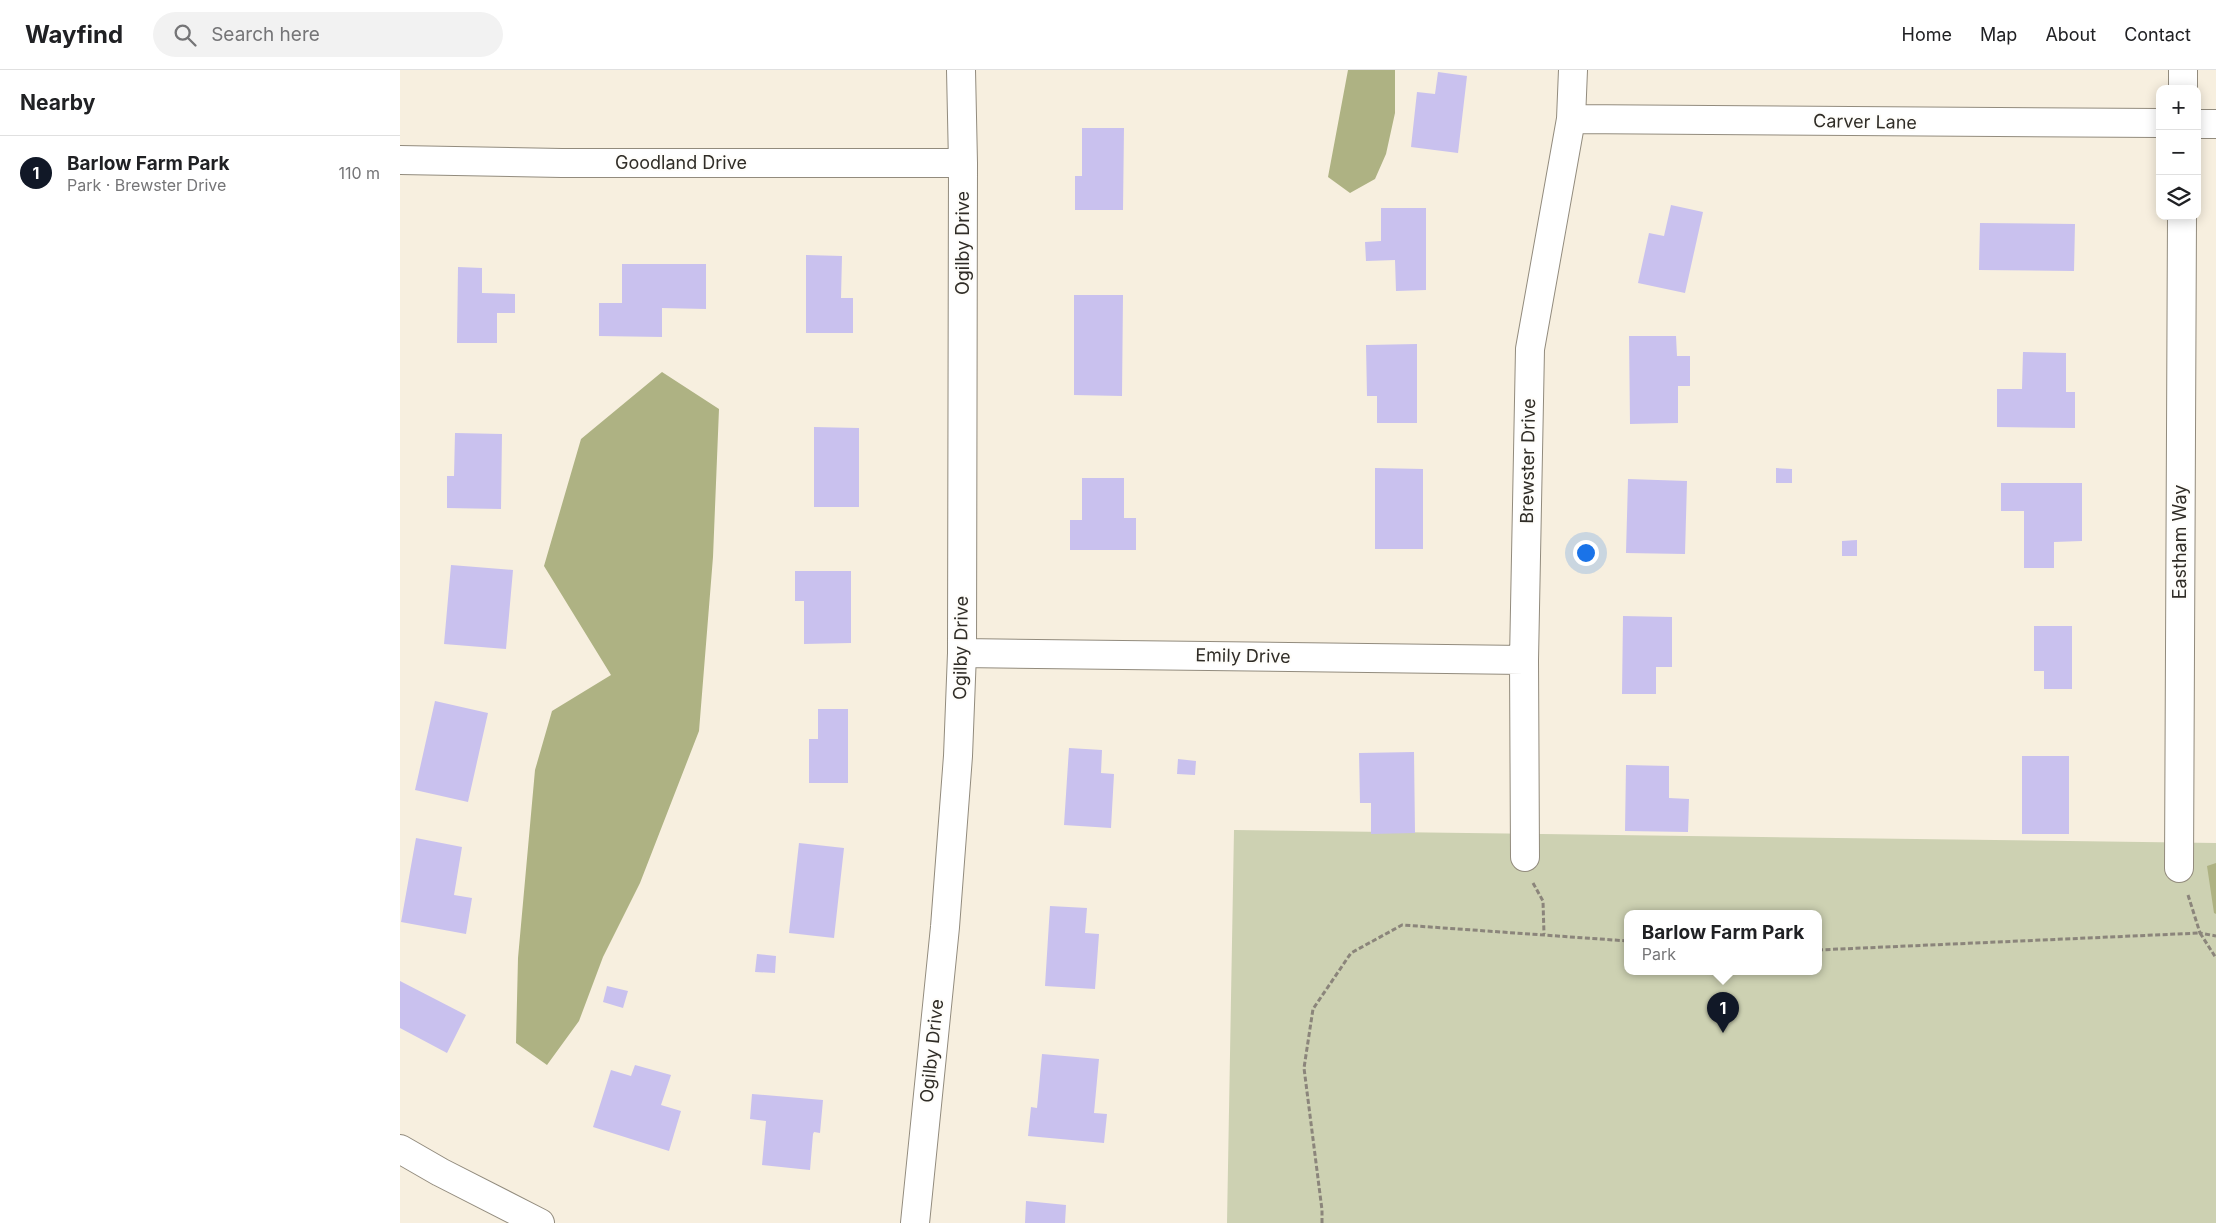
<!DOCTYPE html>
<html lang="en">
<head>
<meta charset="utf-8">
<style>
  body { margin:0; font-family:Inter,sans-serif; background:#f2f2f2; color:#202124 }
  .controls { position:absolute; right:15px; top:15px; display:grid; overflow:hidden; border-radius:10px; box-shadow:0 2px 12px #0003 }
  .controls button { width:45px; height:45px; display:grid; place-items:center; padding:0; border:0; border-bottom:1px solid #e0e0e0; background:#fff; color:#202124; font:25px sans-serif }
  .you { position:absolute; left:1185px; top:482px; width:18px; height:18px; margin:-12px; border:4px solid #fff; border-radius:50%; background:#1a73e8; box-shadow:0 0 0 8px #1a73e833 }
  .badge { display:grid; place-items:center; width:32px; height:32px; border-radius:50%; background:#111827; color:#fff; font-size:16px; font-weight:700 }
  .pin { position:absolute; translate:-50% -41px; filter:drop-shadow(0 1px 2px #0008) }
  .pin::after { content:''; position:absolute; top:26px; width:18px; height:15px; background:inherit; clip-path:polygon(0 0,100% 0,50% 100%) }
  .popup { position:absolute; left:1224px; top:840px; width:198px; height:65px; box-sizing:border-box; display:grid; place-content:center; border-radius:10px; background:#fff; filter:drop-shadow(0 1px 4px #0005); font-size:16px; white-space:nowrap; color:#757577 }
  .popup b { font-size:19px; color:#202124 }
  .popup::after { content:''; position:absolute; left:50%; top:100%; margin-left:-10px; border:10px solid transparent; border-top-color:#fff }
  .list { margin:0; padding:0; list-style:none }
  h2 { display:flex; justify-content:space-between; align-items:center; height:65px; margin:0; padding:0 20px; font-size:21px }
  h2 small { font-size:16px; font-weight:400; color:#757577 }
  .list li { display:grid; grid-template-columns:32px 1fr auto; gap:15px; align-items:center; box-sizing:border-box; height:75px; padding:0 20px; border-top:1px solid #e0e0e0 }
  .list b { display:block; font-size:19px; white-space:nowrap }
  .list p { margin:0; font-size:16px; white-space:nowrap; color:#757577 }
  .list em { font-size:16px; font-style:normal; color:#757577 }
  .icon { flex:none; width:28px; height:28px; fill:none; stroke:currentColor; stroke-width:2; stroke-linecap:round; stroke-linejoin:round }
  .map { position:relative; flex:none; width:1816px; height:1153px; overflow:hidden }
  header { display:flex; align-items:center; gap:30px; box-sizing:border-box; height:70px; padding:0 25px; background:#fff; border-bottom:1px solid #e0e0e0 }
  header strong { font-size:24px }
  nav { display:flex; gap:28px; margin-inline-start:auto; font-size:18px }
  .search { width:350px; height:45px; background:#f2f2f2; display:flex; align-items:center; gap:12px; box-sizing:border-box; padding:0 18px; border-radius:28px; color:#757577; font-size:19px }
  main { display:flex }
  aside { flex:1; background:#fff }
  .map>svg:first-child { display:block }
</style>
</head>
<body>
<header>
<strong>Wayfind</strong>
<div class="search"><svg class="icon" aria-label="search" viewBox="0 0 24 24"><circle cx="10" cy="10" r="6"/><path d="M15 15l6 6"/></svg>Search here</div>
<nav><a>Home</a><a>Map</a><a>About</a><a>Contact</a></nav>
</header>
<main>
<aside>
<h2>Nearby<small></small></h2>
<ul class="list">
<li><span class="badge">1</span><div><b>Barlow Farm Park</b><p>Park · Brewster Drive</p></div><em>110 m</em></li>
</ul>
</aside>
<div class="map">
<svg width="1816" height="1153" viewBox="0 0 1816 1153">
  <rect width="100%" height="100%" fill="#f7efdf"/>
  <path fill="#cdd1b2" fill-rule="evenodd" d="M 834,760 L 1816,773 L 1816,1153 L 827,1153 ZM 1228,844 L 1418,844 L 1418,902 L 1228,902 Z"/>
  <path fill="#aeb283" d="M 948,0 L 995,0 L 995,43 L 986,84 L 975,109 L 950,123 L 928,107 Z
    M 262,302 L 319,339 L 313,487 L 299,661 L 240,813 L 203,887 L 179,951 L 147,995 L 116,973 L 118,888 L 135,700 L 152,641 L 211,605 L 144,496 L 181,369 Z
    M 1816,793 L 1816,844 L 1814,843 L 1807,796 Z"/>
  <path fill="#c9c1ee" d="M 1038,2 L 1067,6 L 1058,83 L 1011,77 L 1017,22 L 1035,24 Z
    M 682,58 L 724,58 L 723,140 L 675,140 L 675,106 L 682,106 Z
    M 1271,135 L 1303,142 L 1285,223 L 1238,213 L 1249,163 L 1264,166 Z
    M 981,138 L 1026,138 L 1026,220 L 996,221 L 995,190 L 966,191 L 965,172 L 981,171 Z
    M 1580,153 L 1675,154 L 1674,201 L 1579,200 Z
    M 406,185 L 442,186 L 441,228 L 453,228 L 453,263 L 406,263 Z
    M 222,194 L 306,194 L 306,239 L 262,238 L 262,267 L 199,266 L 199,233 L 222,233 Z
    M 58,197 L 82,198 L 82,223 L 115,224 L 115,243 L 97,243 L 97,273 L 57,273 Z
    M 674,225 L 723,225 L 722,326 L 674,325 Z
    M 1229,266 L 1276,266 L 1277,286 L 1290,286 L 1290,316 L 1278,316 L 1278,353 L 1230,354 Z
    M 1017,274 L 1017,353 L 977,353 L 977,326 L 967,326 L 966,275 Z
    M 1623,282 L 1666,283 L 1666,322 L 1675,322 L 1675,358 L 1597,357 L 1597,319 L 1622,319 Z
    M 414,357 L 459,358 L 459,437 L 414,437 Z
    M 55,363 L 102,364 L 101,439 L 47,438 L 47,406 L 54,406 Z
    M 975,398 L 1023,399 L 1023,479 L 975,479 Z
    M 1376,398 L 1392,399 L 1392,413 L 1376,413 Z
    M 682,408 L 724,408 L 724,448 L 736,448 L 736,480 L 670,480 L 670,450 L 682,450 Z
    M 1228,409 L 1287,411 L 1285,484 L 1226,483 Z
    M 1601,413 L 1682,413 L 1682,471 L 1654,472 L 1654,498 L 1624,498 L 1624,441 L 1601,441 Z
    M 1457,470 L 1457,486 L 1442,486 L 1442,471 Z
    M 51,495 L 113,500 L 106,579 L 44,574 Z
    M 395,501 L 451,501 L 451,573 L 404,574 L 404,531 L 395,531 Z
    M 1223,546 L 1272,547 L 1272,597 L 1256,597 L 1256,624 L 1222,624 Z
    M 1634,556 L 1672,556 L 1672,619 L 1644,619 L 1644,601 L 1634,601 Z
    M 35,631 L 88,643 L 68,732 L 15,720 Z
    M 418,639 L 448,639 L 448,713 L 409,713 L 409,669 L 418,669 Z
    M 669,678 L 702,680 L 701,703 L 714,704 L 711,758 L 664,755 Z
    M 1014,682 L 1015,763 L 971,764 L 971,733 L 960,733 L 959,683 Z
    M 1622,686 L 1669,686 L 1669,764 L 1622,764 Z
    M 778,689 L 796,691 L 795,705 L 777,704 Z
    M 1226,695 L 1269,696 L 1269,728 L 1289,729 L 1288,762 L 1225,761 Z
    M 16,768 L 62,777 L 54,825 L 72,828 L 66,864 L 1,852 Z
    M 399,773 L 444,778 L 434,868 L 389,863 Z
    M 650,836 L 687,838 L 685,863 L 699,864 L 695,919 L 645,916 Z
    M 357,884 L 376,886 L 375,903 L 355,902 Z
    M 0,911 L 66,945 L 47,983 L 0,958 Z
    M 207,916 L 228,921 L 223,938 L 203,932 Z
    M 642,984 L 699,989 L 694,1043 L 707,1044 L 704,1073 L 628,1066 L 631,1037 L 637,1038 Z
    M 235,995 L 271,1005 L 261,1035 L 281,1041 L 269,1081 L 193,1057 L 211,1000 L 231,1006 Z
    M 352,1024 L 423,1030 L 420,1063 L 414,1062 L 413,1064 L 410,1100 L 362,1095 L 366,1051 L 350,1049 Z
    M 626,1131 L 666,1135 L 665,1153 L 625,1153 Z"/>
  <g fill="none" stroke-linecap="round" stroke-linejoin="round">
    <defs>
      <path id="minor" d="M 1783,19 L 1783,0
        M 1171,49 L 1760,53
        M 1797,54 L 1816,54
        M 0,90 L 162,93 L 563,93
        M 562,583 L 1124,590
        M 1125,787 L 1124,590 L 1130,279 L 1171,49 L 1173,0
        M 1779,798 L 1782,146
        M 0,1079 L 40,1102 L 140,1153
        M 515,1153 L 545,857 L 558,686 L 562,583 L 563,93 L 561,0"/>
    </defs>
    <use href="#minor" stroke="#928b7d" stroke-width="30"/>
    <path stroke="#8b857b" stroke-width="3" stroke-dasharray="5 2.5" stroke-linecap="butt" d="M 1133,813 L 1143,831 L 1144,864
      M 1788,825 L 1800,863 L 1816,866
      M 1418,880 L 1800,863 L 1816,888
      M 922,1153 L 922,1140 L 904,998 L 913,939 L 951,883 L 1002,855 L 1228,871"/>
    <use href="#minor" stroke="#fff" stroke-width="28"/>
  </g>
  <g text-anchor="middle" stroke-width="4" stroke-linejoin="round" paint-order="stroke">
    <g font-size="18" fill="#302d27" stroke="#fefdfa">
      <text transform="translate(1465 52) rotate(1)" y="6">Carver Lane</text>
      <text x="281" y="99">Goodland Drive</text>
      <text transform="translate(563 173) rotate(-90)" y="6">Ogilby Drive</text>
      <text transform="translate(1128 391) rotate(-89)" y="6">Brewster Drive</text>
      <text transform="translate(1780 472) rotate(-90)" y="6">Eastham Way</text>
      <text transform="translate(561 578) rotate(-89)" y="6">Ogilby Drive</text>
      <text transform="translate(843 586) rotate(1)" y="6">Emily Drive</text>
      <text transform="translate(532 981) rotate(-84)" y="6">Ogilby Drive</text>
    </g>
  </g>
</svg>
<div class="controls">
<button>+</button>
<button>−</button>
<button><svg class="icon" aria-label="layers" viewBox="0 0 24 24"><path d="M12 4l9 5-9 5-9-5zM3 14l9 5 9-5"/></svg></button>
</div>
<div class="you"></div>
<div class="pin badge" style="left:1323px;top:963px">1</div>
<div class="popup"><b>Barlow Farm Park</b>Park</div>
</div>
</main>
</body>
</html>
